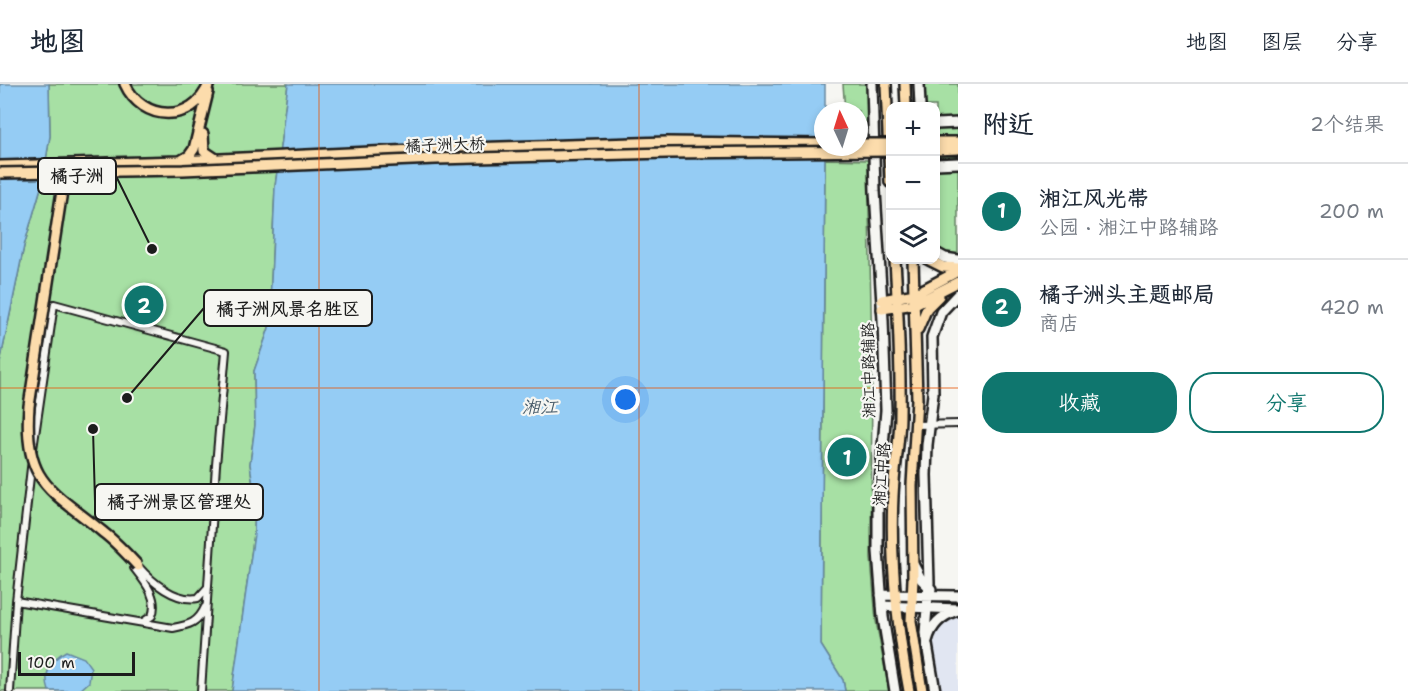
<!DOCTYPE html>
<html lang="zh">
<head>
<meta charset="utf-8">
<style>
  body { margin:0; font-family:"Shantell Sans","LXGW WenKai TC",sans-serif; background:#f2f2f3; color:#1f2937 }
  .controls { position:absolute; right:18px; top:18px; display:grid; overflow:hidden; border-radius:12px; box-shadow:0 3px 9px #0003 }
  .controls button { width:54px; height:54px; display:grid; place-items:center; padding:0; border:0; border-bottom:2px solid #e0e1e3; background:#fff; color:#1f2937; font:30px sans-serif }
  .compass { position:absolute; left:814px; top:18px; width:54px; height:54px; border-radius:50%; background:#fff; box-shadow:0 3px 9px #0003; rotate:356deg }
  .scale { position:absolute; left:18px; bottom:15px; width:117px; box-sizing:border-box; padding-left:6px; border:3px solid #1c1c1c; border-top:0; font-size:16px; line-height:21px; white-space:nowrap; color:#1c1c1c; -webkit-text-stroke:4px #f6f6f2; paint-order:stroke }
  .you { position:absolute; left:626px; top:316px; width:21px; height:21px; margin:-15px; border:4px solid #fff; border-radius:50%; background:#1a73e8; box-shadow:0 0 0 9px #1a73e833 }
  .badge { display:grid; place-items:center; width:39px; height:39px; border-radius:50%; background:#0f766e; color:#fff; font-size:20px; font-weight:700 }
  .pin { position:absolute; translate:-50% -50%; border:3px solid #fff; box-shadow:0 2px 6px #0006 }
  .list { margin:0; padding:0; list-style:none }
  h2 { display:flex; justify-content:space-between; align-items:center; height:78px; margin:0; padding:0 24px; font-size:26px }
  h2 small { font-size:20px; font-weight:400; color:#747a83 }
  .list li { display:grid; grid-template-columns:39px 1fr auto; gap:18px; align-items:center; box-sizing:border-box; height:96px; padding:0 24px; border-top:2px solid #e0e1e3 }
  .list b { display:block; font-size:22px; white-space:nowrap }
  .list p { margin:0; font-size:20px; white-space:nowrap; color:#747a83 }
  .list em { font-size:20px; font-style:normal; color:#747a83 }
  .actions { display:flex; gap:12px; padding:18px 24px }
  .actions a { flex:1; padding:14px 0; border:2px solid #0f766e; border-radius:24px; text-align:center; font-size:21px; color:#0f766e }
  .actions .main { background:#0f766e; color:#fff }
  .icon { flex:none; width:33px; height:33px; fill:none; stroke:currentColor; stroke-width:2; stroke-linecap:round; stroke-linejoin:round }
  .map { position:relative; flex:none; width:958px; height:607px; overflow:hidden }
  header { display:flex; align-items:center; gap:36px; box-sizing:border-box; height:84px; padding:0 30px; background:#fff; border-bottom:2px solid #e0e1e3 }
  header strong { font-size:28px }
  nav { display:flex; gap:33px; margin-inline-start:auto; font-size:21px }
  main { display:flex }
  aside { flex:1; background:#fff }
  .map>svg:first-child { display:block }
</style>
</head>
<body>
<header>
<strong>地图</strong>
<nav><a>地图</a><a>图层</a><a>分享</a></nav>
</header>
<main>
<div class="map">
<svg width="958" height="607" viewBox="0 0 958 607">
  <rect width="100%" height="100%" fill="#f6f6f2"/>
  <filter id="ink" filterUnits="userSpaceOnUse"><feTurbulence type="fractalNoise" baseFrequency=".0167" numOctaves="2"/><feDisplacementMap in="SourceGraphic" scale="12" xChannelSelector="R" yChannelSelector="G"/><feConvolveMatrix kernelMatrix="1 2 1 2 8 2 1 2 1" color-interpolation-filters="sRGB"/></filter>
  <g filter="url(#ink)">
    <path fill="#e1e6f2" d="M 958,529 L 958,607 L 940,607 L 933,570 L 932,560 L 934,551 L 942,538 Z"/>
    <path fill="#a7e0a4" stroke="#627e60" stroke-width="1.5" d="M 49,0 L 288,0 L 275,103 L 269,244 L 254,287 L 255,341 L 250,380 L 255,415 L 254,450 L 232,607 L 0,607 L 0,279 L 24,162 L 42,100 L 50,52 Z
      M 843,0 L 867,0 L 870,38 L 859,38 L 859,27 L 845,27 Z
      M 922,0 L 958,0 L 958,172 L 948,170 L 936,163 L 936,22 L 923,22 Z
      M 825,75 L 868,76 L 872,273 L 871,474 L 876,537 L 889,607 L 845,607 L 843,596 L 821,561 Z"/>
    <path fill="#95ccf4" stroke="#65869e" stroke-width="1.5" d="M 0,0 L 49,0 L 50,52 L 42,100 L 24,162 L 0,279 Z
      M 288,0 L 825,0 L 825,27 L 823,27 L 823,63 L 825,63 L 821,561 L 843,596 L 845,607 L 232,607 L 254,450 L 255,415 L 250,380 L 255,341 L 254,287 L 269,244 L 275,103 Z
      M 66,567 L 84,574 L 91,584 L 89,598 L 79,607 L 49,607 C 43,589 50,576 66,567 Z"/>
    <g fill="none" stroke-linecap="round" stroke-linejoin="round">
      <defs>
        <path id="street" d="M 916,341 L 958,340
          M 33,365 L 54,220 L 226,267 L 216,381 L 201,607
          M 138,482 C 152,498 175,518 198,514 L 207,504
          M 134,484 C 145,498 159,514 152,532 L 143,538
          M 16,517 L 173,544 C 189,541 198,539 205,523
          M 10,607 L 16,517 L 32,375"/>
        <path id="secondary" d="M 872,0 L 875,107 L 883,236 L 886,326 L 878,422 L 878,467 L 883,533 L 895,607
          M 919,0 L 920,22
          M 936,40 L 958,39
          M 936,80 L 958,79
          M 936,169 L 945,174 L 958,176
          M 913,480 L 921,495 L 931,505
          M 881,511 L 958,512
          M 882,522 L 958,525
          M 927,557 C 931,541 942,531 958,526
          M 935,607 L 925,549 L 929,499 L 926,391 L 927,361 L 933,310 L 932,253 L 941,228 L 958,210"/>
        <path id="primary" d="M 125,0 C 142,38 193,40 209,0
          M 886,0 L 890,98
          M 905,0 L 906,22
          M 203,50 L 204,67 L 216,75
          M 936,58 L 958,58
          M 936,66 L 958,65
          M 182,76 L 189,72 L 194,65 L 208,8
          M 0,82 L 179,77 L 435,65 L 667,58 L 823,60
          M 895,176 C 898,227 901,279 900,330 C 900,358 894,385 893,412 C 890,477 897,543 909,607
          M 913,176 L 917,315 L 912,401 L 913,495 L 911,537 L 922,607
          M 929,176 L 943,183 L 958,184
          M 882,216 L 915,210 L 958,187
          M 882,225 L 915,220 L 958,198
          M 918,245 L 927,224 L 939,212"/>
      </defs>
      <use href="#street" stroke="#1c1c1c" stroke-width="10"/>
      <use href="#secondary" stroke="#1c1c1c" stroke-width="14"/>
      <use href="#primary" stroke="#1c1c1c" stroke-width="14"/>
      <use href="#street" stroke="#f6f6f2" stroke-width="6"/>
      <use href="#secondary" stroke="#f6f6f2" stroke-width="9"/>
      <use href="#primary" stroke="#fcdcac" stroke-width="9"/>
      <defs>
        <path id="primary-bridge" d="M 859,60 L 890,60
          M 74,88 L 65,96 L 62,107 L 29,322 C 23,400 51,405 104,449 C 117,459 127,470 138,482
          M 0,89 L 183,86 L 436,75 L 667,69 L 890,67"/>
      </defs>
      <use href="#primary-bridge" stroke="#1c1c1c" stroke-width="14" stroke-linecap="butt"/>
      <use href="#primary-bridge" stroke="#fcdcac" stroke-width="9"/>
    </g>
  </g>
  <path fill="none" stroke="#e8590c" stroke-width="1.5" stroke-opacity="0.55" d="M 319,0 L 319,607M 639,0 L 639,607M 0,304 L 958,304"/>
  <g text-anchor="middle" stroke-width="4.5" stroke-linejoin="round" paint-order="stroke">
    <g font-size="16" fill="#1c1c1c" stroke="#f6f6f2">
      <text transform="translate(445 60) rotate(-2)" y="6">橘子洲大桥</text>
      <text transform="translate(868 286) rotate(-91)" y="6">湘江中路辅路</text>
      <text transform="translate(881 390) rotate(-85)" y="6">湘江中路</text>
    </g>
    <g font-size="18" font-style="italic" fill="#465a68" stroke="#f6f6f2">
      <text x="540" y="329">湘江</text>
    </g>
  </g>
  <path fill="none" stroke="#1c1c1c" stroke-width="2" d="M152 165L116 92M127 314L204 224M93 345L95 418"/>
  <g fill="#1c1c1c" stroke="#f6f6f2" stroke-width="2">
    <circle cx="152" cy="165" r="6"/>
    <circle cx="127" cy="314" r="6"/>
    <circle cx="93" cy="345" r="6"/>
  </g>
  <g fill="#f6f6f2" stroke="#1c1c1c" stroke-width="2">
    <rect x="38" y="74" width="78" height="36" rx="6"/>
    <rect x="204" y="206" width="168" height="36" rx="6"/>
    <rect x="95" y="400" width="168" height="36" rx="6"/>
  </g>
  <g font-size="18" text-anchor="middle" font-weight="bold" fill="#1c1c1c">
    <text x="77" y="98">橘子洲</text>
    <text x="288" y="231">橘子洲风景名胜区</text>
    <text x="179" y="424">橘子洲景区管理处</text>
  </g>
</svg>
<div class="controls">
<button>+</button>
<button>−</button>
<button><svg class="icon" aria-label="layers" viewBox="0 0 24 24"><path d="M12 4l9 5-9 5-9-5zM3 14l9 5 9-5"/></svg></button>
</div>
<svg class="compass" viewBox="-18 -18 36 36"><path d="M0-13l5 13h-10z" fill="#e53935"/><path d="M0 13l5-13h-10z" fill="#747a83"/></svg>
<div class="scale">100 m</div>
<div class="you"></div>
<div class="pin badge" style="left:847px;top:373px">1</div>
<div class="pin badge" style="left:144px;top:221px">2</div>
</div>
<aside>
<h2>附近<small>2个结果</small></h2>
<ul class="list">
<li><span class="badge">1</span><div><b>湘江风光带</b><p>公园 · 湘江中路辅路</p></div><em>200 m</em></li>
<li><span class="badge">2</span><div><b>橘子洲头主题邮局</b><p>商店</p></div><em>420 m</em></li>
</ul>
<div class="actions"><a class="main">收藏</a><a>分享</a></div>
</aside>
</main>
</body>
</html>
